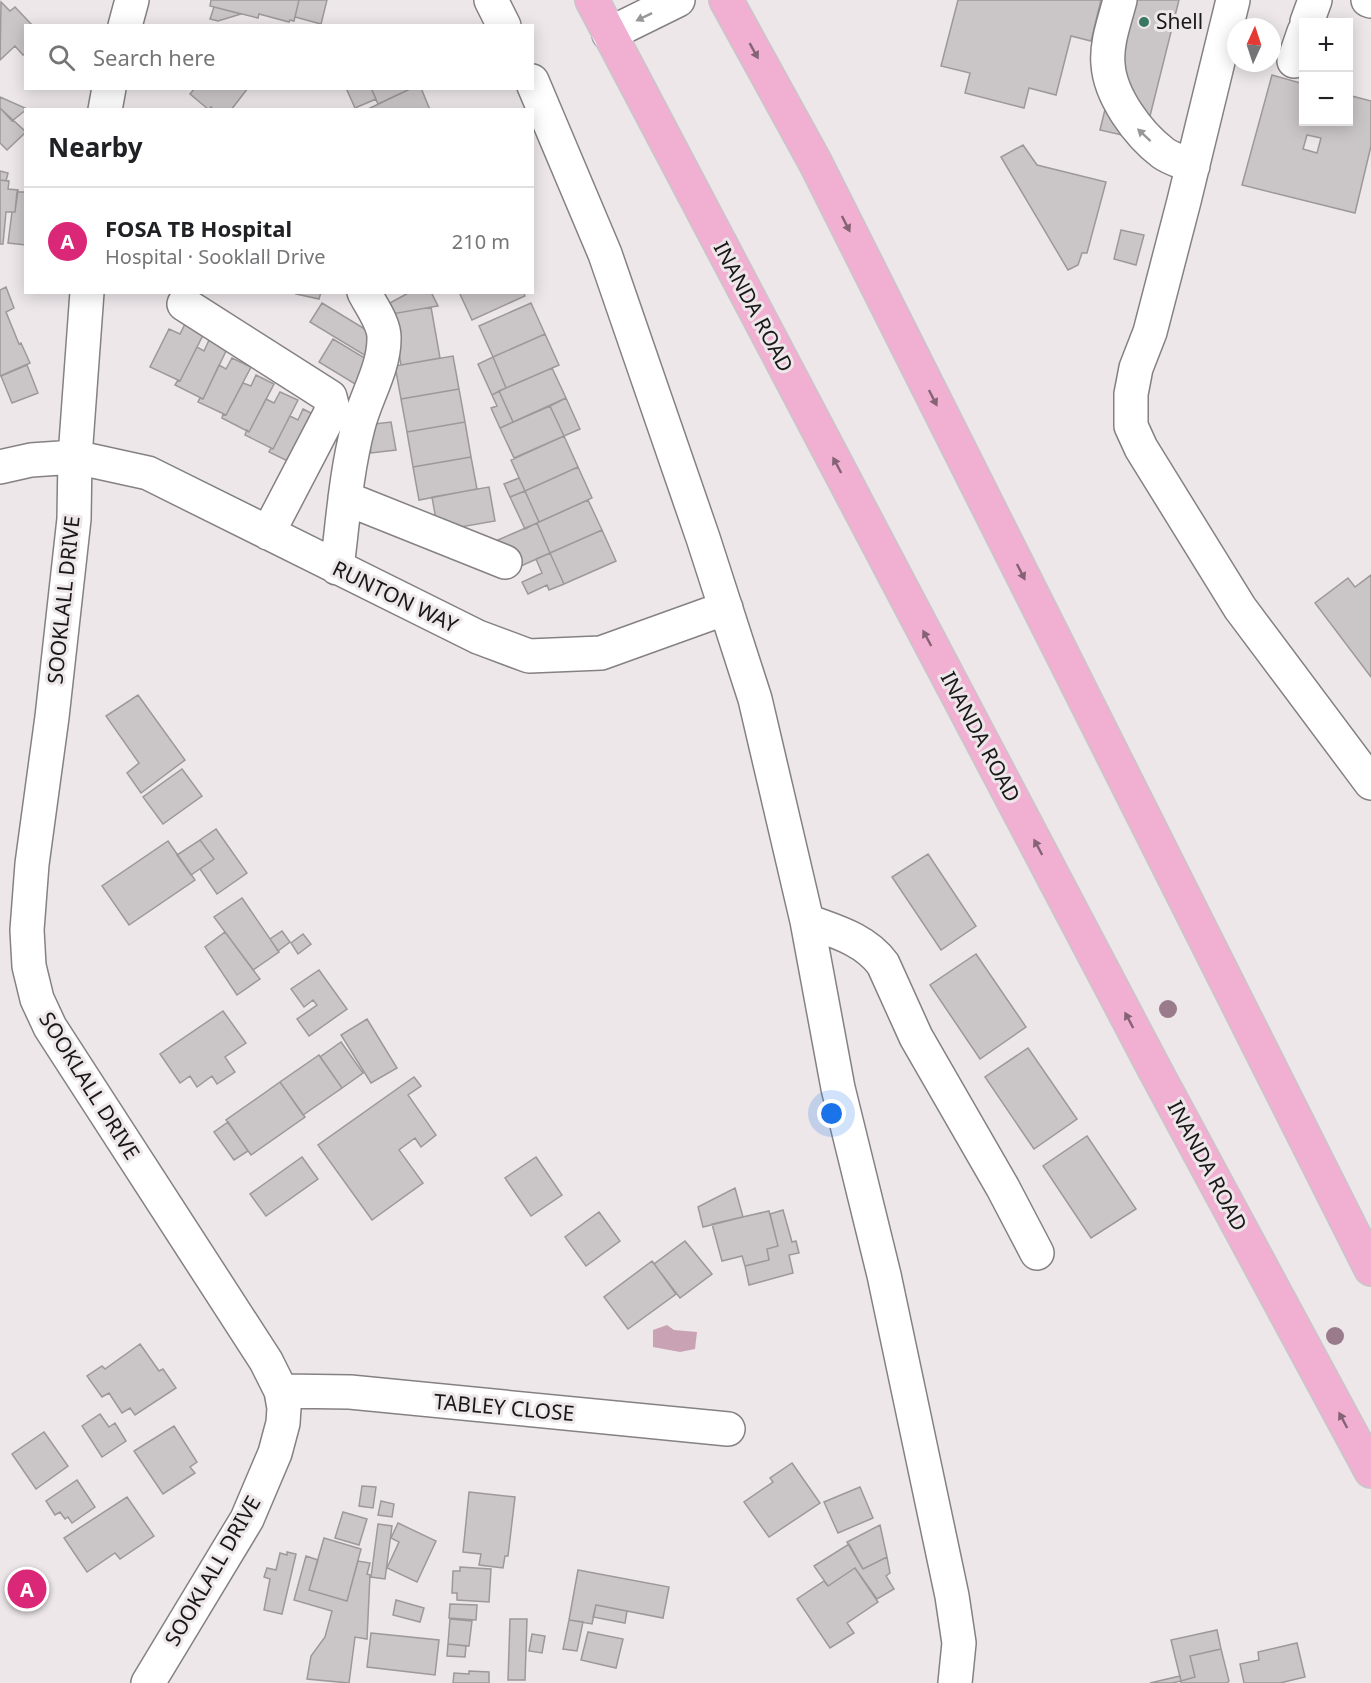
<!DOCTYPE html>
<html lang="en">
<head>
<meta charset="utf-8">
<style>
  body { margin:0; font-family:"Noto Sans",sans-serif; background:#f6f6f6; color:#202124 }
  .controls { position:absolute; right:18px; top:18px; display:grid; overflow:hidden; border-radius:0px; box-shadow:0 3px 15px #0003 }
  .controls button { width:54px; height:54px; display:grid; place-items:center; padding:0; border:0; border-bottom:2px solid #e0e0e0; background:#fff; color:#202124; font:30px sans-serif }
  .compass { position:absolute; left:1227px; top:18px; width:54px; height:54px; border-radius:50%; background:#fff; box-shadow:0 3px 15px #0003; rotate:3deg }
  .you { position:absolute; left:832px; top:1114px; width:21px; height:21px; margin:-15px; border:4px solid #fff; border-radius:50%; background:#1a73e8; box-shadow:0 0 0 9px #1a73e833 }
  .badge { display:grid; place-items:center; width:39px; height:39px; border-radius:50%; background:#db2777; color:#fff; font-size:20px; font-weight:700 }
  .pin { position:absolute; translate:-50% -50%; border:3px solid #fff; box-shadow:0 2px 6px #0006 }
  .list { margin:0; padding:0; list-style:none }
  h2 { display:flex; justify-content:space-between; align-items:center; height:78px; margin:0; padding:0 24px; font-size:26px }
  h2 small { font-size:20px; font-weight:400; color:#757577 }
  .list li { display:grid; grid-template-columns:39px 1fr auto; gap:18px; align-items:center; box-sizing:border-box; height:108px; padding:0 24px; border-top:2px solid #e0e0e0 }
  .list b { display:block; font-size:22px; white-space:nowrap }
  .list p { margin:0; font-size:20px; white-space:nowrap; color:#757577 }
  .list em { font-size:20px; font-style:normal; color:#757577 }
  .icon { flex:none; width:33px; height:33px; fill:none; stroke:currentColor; stroke-width:2; stroke-linecap:round; stroke-linejoin:round }
  .map { position:relative; flex:none; width:1371px; height:1683px; overflow:hidden }
  .search { position:absolute; background:#fff; box-shadow:0 3px 15px #0003; left:24px; top:24px; width:510px; height:66px; display:flex; align-items:center; gap:15px; box-sizing:border-box; padding:0 21px; border-radius:0px; color:#757577; font-size:22px }
  .panel { position:absolute; background:#fff; box-shadow:0 3px 15px #0003; left:24px; top:108px; width:510px; height:186px; border-radius:0px }
  .map>svg:first-child { display:block }
</style>
</head>
<body>
<div class="map">
<svg width="1371" height="1683" viewBox="0 0 1371 1683">
  <rect width="100%" height="100%" fill="#ede7ea"/>
  <path fill="#c9a2b4" d="M 667,1325 L 674,1330 L 697,1332 L 695,1349 L 680,1352 L 653,1347 L 653,1330 Z"/>
  <path fill="#cac5c7" stroke="#9d989a" stroke-width="1.5" fill-rule="evenodd" d="M 211,0 L 299,0 L 294,21 L 290,20 L 289,22 L 259,14 L 258,18 L 210,6 Z
    M 299,0 L 327,0 L 321,24 L 295,17 Z
    M 958,0 L 1101,0 L 1091,41 L 1071,36 L 1056,95 L 1029,88 L 1024,108 L 965,93 L 970,73 L 941,66 Z
    M 1101,0 L 1179,0 L 1144,140 L 1100,130 L 1120,48 L 1091,41 Z
    M 1,2 L 10,11 L 15,7 L 33,26 L 26,26 L 26,53 L 23,55 L 15,46 L 0,60 Z
    M 214,7 L 241,14 L 218,21 L 210,19 Z
    M 1272,75 L 1304,84 L 1304,122 L 1348,122 L 1348,95 L 1371,101 L 1371,146 L 1355,213 L 1242,185 ZM 1307,135 L 1321,138 L 1317,153 L 1303,149 Z
    M 195,88 L 248,88 L 231,110 L 214,110 L 211,107 L 209,110 L 190,94 Z
    M 346,88 L 371,88 L 376,99 L 355,108 Z
    M 371,88 L 412,88 L 378,104 Z
    M 412,88 L 421,88 L 430,110 L 366,110 Z
    M 0,97 L 27,109 L 12,121 L 0,108 Z
    M 0,108 L 26,132 L 7,150 L 0,143 Z
    M 1023,145 L 1037,165 L 1106,182 L 1087,253 L 1082,253 L 1078,265 L 1068,270 L 1001,157 Z
    M 0,171 L 8,173 L 6,181 L 0,180 Z
    M 0,180 L 9,181 L 8,189 L 18,190 L 15,212 L 6,212 L 3,244 L 0,244 Z
    M 17,192 L 26,192 L 26,245 L 8,243 L 12,212 L 15,212 Z
    M 1121,230 L 1144,235 L 1136,265 L 1114,259 Z
    M 6,287 L 14,308 L 6,312 L 19,344 L 21,343 L 30,363 L 0,376 L 0,290 Z
    M 297,292 L 321,292 L 319,299 L 296,294 Z
    M 410,292 L 431,292 L 438,306 L 392,314 L 390,303 Z
    M 459,292 L 523,292 L 525,296 L 472,320 Z
    M 322,303 L 378,337 L 366,356 L 310,322 Z
    M 531,303 L 545,334 L 493,357 L 479,326 Z
    M 431,307 L 440,358 L 401,365 L 392,314 Z
    M 185,324 L 204,333 L 180,381 L 150,367 L 169,329 L 180,334 Z
    M 545,334 L 559,365 L 506,388 L 493,357 Z
    M 333,339 L 368,360 L 355,384 L 319,362 Z
    M 209,340 L 227,349 L 203,399 L 175,385 L 178,380 L 180,381 L 197,347 L 204,351 Z
    M 453,356 L 459,389 L 401,399 L 395,366 Z
    M 493,357 L 506,388 L 492,395 L 478,364 Z
    M 232,358 L 251,367 L 226,415 L 198,402 L 200,398 L 203,399 L 219,365 L 226,369 Z
    M 27,365 L 38,393 L 12,403 L 1,376 Z
    M 552,368 L 566,398 L 513,422 L 499,391 Z
    M 256,375 L 274,384 L 249,432 L 222,418 L 223,414 L 226,415 L 243,383 L 251,386 Z
    M 459,389 L 465,422 L 407,432 L 401,399 Z
    M 499,391 L 513,422 L 500,428 L 491,408 L 497,406 L 492,395 Z
    M 280,392 L 298,400 L 273,449 L 245,435 L 247,430 L 249,432 L 266,399 L 274,403 Z
    M 566,398 L 580,429 L 564,436 L 550,406 Z
    M 550,406 L 564,436 L 514,458 L 500,428 Z
    M 303,409 L 321,418 L 298,466 L 269,452 L 271,448 L 273,449 L 290,416 L 298,420 Z
    M 391,422 L 396,450 L 371,453 L 366,425 Z
    M 465,422 L 471,457 L 413,467 L 407,432 Z
    M 564,436 L 578,467 L 525,491 L 511,460 Z
    M 471,457 L 477,489 L 419,500 L 413,467 Z
    M 578,467 L 592,498 L 539,522 L 525,491 Z
    M 519,478 L 525,491 L 510,497 L 504,484 Z
    M 489,487 L 495,521 L 438,531 L 432,497 Z
    M 525,491 L 539,522 L 525,529 L 510,497 Z
    M 588,500 L 602,530 L 550,553 L 537,523 Z
    M 537,523 L 550,553 L 512,570 L 498,540 Z
    M 602,530 L 616,561 L 564,584 L 550,553 Z
    M 550,553 L 564,584 L 549,590 L 547,585 L 528,594 L 522,582 L 542,573 L 536,559 Z
    M 1371,575 L 1371,677 L 1315,603 L 1348,578 L 1355,587 Z
    M 138,695 L 185,760 L 141,793 L 127,773 L 139,763 L 106,716 Z
    M 182,769 L 202,796 L 163,824 L 143,797 Z
    M 216,829 L 247,873 L 217,894 L 200,869 L 214,859 L 200,840 Z
    M 200,840 L 214,859 L 191,875 L 177,855 Z
    M 168,841 L 195,880 L 129,925 L 102,886 Z
    M 928,854 L 976,926 L 941,950 L 892,877 Z
    M 242,898 L 279,952 L 253,970 L 214,917 Z
    M 282,931 L 290,942 L 278,951 L 270,939 Z
    M 225,932 L 260,979 L 237,995 L 205,947 Z
    M 303,934 L 311,944 L 298,954 L 291,943 Z
    M 976,954 L 1026,1027 L 980,1059 L 930,985 Z
    M 319,970 L 347,1009 L 309,1036 L 297,1019 L 317,1005 L 313,1000 L 304,1007 L 291,989 Z
    M 223,1011 L 246,1043 L 225,1057 L 235,1072 L 217,1084 L 212,1076 L 197,1087 L 190,1076 L 180,1083 L 160,1054 Z
    M 367,1019 L 397,1068 L 371,1083 L 341,1035 Z
    M 341,1042 L 363,1073 L 342,1088 L 320,1057 Z
    M 1028,1048 L 1077,1119 L 1034,1149 L 985,1077 Z
    M 319,1055 L 342,1088 L 303,1115 L 280,1082 Z
    M 414,1077 L 421,1086 L 408,1095 L 436,1135 L 421,1147 L 415,1138 L 399,1150 L 423,1183 L 372,1220 L 318,1145 Z
    M 280,1082 L 305,1117 L 251,1155 L 226,1120 Z
    M 228,1122 L 248,1151 L 234,1160 L 214,1132 Z
    M 1087,1136 L 1136,1209 L 1091,1238 L 1043,1166 Z
    M 302,1157 L 318,1179 L 266,1216 L 250,1194 Z
    M 536,1157 L 562,1195 L 531,1216 L 505,1178 Z
    M 735,1188 L 743,1217 L 703,1227 L 698,1207 Z
    M 783,1210 L 792,1242 L 796,1241 L 799,1253 L 789,1255 L 793,1273 L 749,1285 L 745,1266 L 769,1260 L 767,1249 L 778,1246 L 770,1214 Z
    M 769,1211 L 778,1246 L 767,1249 L 769,1260 L 745,1266 L 742,1256 L 722,1261 L 712,1224 Z
    M 599,1212 L 620,1241 L 586,1266 L 565,1237 Z
    M 685,1241 L 712,1274 L 680,1298 L 654,1264 Z
    M 652,1261 L 676,1294 L 628,1329 L 604,1297 Z
    M 140,1344 L 159,1371 L 163,1369 L 176,1388 L 135,1415 L 130,1408 L 122,1413 L 109,1393 L 102,1397 L 87,1376 L 102,1366 L 105,1369 Z
    M 100,1414 L 109,1427 L 115,1423 L 126,1441 L 102,1457 L 82,1426 Z
    M 174,1426 L 197,1462 L 190,1467 L 195,1473 L 163,1494 L 134,1451 Z
    M 44,1432 L 68,1466 L 36,1489 L 12,1454 Z
    M 792,1463 L 820,1503 L 769,1537 L 744,1502 L 773,1482 L 770,1478 Z
    M 77,1480 L 95,1507 L 72,1523 L 68,1517 L 65,1519 L 60,1512 L 55,1515 L 46,1501 Z
    M 362,1486 L 376,1487 L 373,1508 L 359,1506 Z
    M 860,1487 L 873,1518 L 838,1533 L 824,1502 Z
    M 469,1492 L 515,1497 L 508,1556 L 505,1556 L 503,1568 L 479,1565 L 481,1554 L 463,1552 Z
    M 127,1497 L 154,1536 L 120,1559 L 115,1553 L 87,1572 L 64,1538 Z
    M 381,1501 L 394,1504 L 392,1517 L 378,1515 Z
    M 343,1512 L 367,1519 L 359,1545 L 335,1538 Z
    M 398,1523 L 436,1541 L 417,1582 L 387,1568 L 399,1542 L 391,1538 Z
    M 378,1524 L 392,1526 L 385,1579 L 371,1577 Z
    M 880,1525 L 887,1557 L 863,1569 L 847,1542 Z
    M 324,1538 L 361,1549 L 347,1601 L 309,1590 Z
    M 849,1544 L 863,1569 L 887,1557 L 890,1573 L 886,1576 L 894,1589 L 877,1599 L 855,1568 L 828,1586 L 814,1566 Z
    M 287,1552 L 296,1554 L 282,1614 L 264,1610 L 270,1579 L 264,1577 L 267,1568 L 276,1570 L 280,1553 L 287,1555 Z
    M 306,1556 L 318,1560 L 309,1590 L 347,1601 L 358,1561 L 370,1563 L 367,1574 L 370,1575 L 367,1639 L 355,1637 L 349,1683 L 307,1679 L 311,1656 L 325,1637 L 332,1611 L 294,1600 Z
    M 460,1567 L 491,1569 L 489,1602 L 457,1600 L 457,1593 L 452,1593 L 453,1571 L 460,1571 Z
    M 855,1568 L 878,1602 L 847,1623 L 854,1633 L 830,1648 L 797,1599 L 824,1581 L 828,1586 Z
    M 578,1570 L 669,1587 L 663,1618 L 596,1605 L 592,1624 L 569,1620 Z
    M 396,1600 L 424,1608 L 420,1622 L 393,1615 Z
    M 450,1604 L 477,1605 L 476,1620 L 449,1618 Z
    M 596,1605 L 627,1611 L 625,1623 L 593,1617 Z
    M 450,1619 L 472,1621 L 469,1646 L 448,1644 Z
    M 510,1619 L 527,1619 L 525,1680 L 508,1680 Z
    M 569,1620 L 583,1622 L 577,1651 L 563,1649 Z
    M 1217,1630 L 1221,1649 L 1190,1656 L 1195,1677 L 1181,1681 L 1171,1640 Z
    M 588,1632 L 623,1639 L 616,1668 L 581,1660 Z
    M 371,1633 L 439,1640 L 435,1675 L 367,1667 Z
    M 532,1634 L 545,1636 L 542,1653 L 529,1651 Z
    M 1297,1643 L 1305,1677 L 1280,1683 L 1244,1683 L 1240,1664 L 1259,1660 L 1258,1652 Z
    M 448,1644 L 466,1646 L 465,1657 L 447,1656 Z
    M 1221,1649 L 1229,1681 L 1227,1683 L 1181,1683 L 1181,1681 L 1195,1677 L 1190,1656 Z
    M 469,1671 L 489,1672 L 489,1683 L 453,1683 L 454,1673 L 469,1674 Z
    M 1180,1676 L 1181,1681 L 1172,1683 L 1150,1683 Z"/>
  <g fill="none" stroke-linecap="round" stroke-linejoin="round">
    <defs>
      <path id="minor" d="M 491,0 L 504,26
        M 1120,0 C 1115,20 1106,43 1108,64 C 1110,96 1138,134 1163,153 C 1171,159 1183,162 1193,166
        M 1233,0 L 1184,201 L 1150,332 L 1136,368 L 1131,394 L 1131,426 L 1141,448 L 1240,608 L 1371,783
        M 1368,0 L 1371,1
        M 1307,22 L 1315,0
        M 125,26 L 132,0
        M 609,34 L 678,0
        M 1294,61 L 1304,32
        M 532,81 L 605,254 L 703,538 L 755,699 L 807,921 L 838,1088 L 884,1275 L 952,1596 L 959,1643 L 955,1683
        M 105,110 L 109,88
        M 87,292 L 75,457 L 74,519 L 52,717 L 32,864 L 27,930 L 29,966 L 37,999 L 50,1027 L 266,1361 L 281,1391 L 284,1408 L 283,1423 L 275,1453 L 247,1519 L 148,1683
        M 184,304 L 330,397 L 332,405 L 330,414 L 268,533
        M 0,467 L 31,460 L 75,457 L 148,473 L 478,637 L 529,656 L 601,653 L 726,608
        M 345,498 L 505,562
        M 337,568 C 343,520 346,473 358,427 C 365,398 384,369 384,339 C 385,324 371,306 364,292
        M 807,921 C 834,931 865,939 883,964 L 916,1037 L 1003,1188 L 1037,1253
        M 281,1391 L 350,1392 L 728,1429"/>
      <path id="major" d="M 592,0 L 1156,1072 L 1371,1471
        M 726,0 L 815,162 L 1371,1269"/>
    </defs>
    <use href="#minor" stroke="#858183" stroke-width="36"/>
    <use href="#major" stroke="#c8c7c8" stroke-width="36"/>
    <use href="#minor" stroke="#fff" stroke-width="33"/>
    <use href="#major" stroke="#f1afd1" stroke-width="33"/>
  </g>
  <g fill="#997b8b">
    <circle cx="1168" cy="1009" r="9"/>
    <circle cx="1335" cy="1336" r="9"/>
  </g>
  <defs><path id="oneway-solid" d="M-6-.8H1V-3.2L6.5 0L1 3.2V.8H-6Z" transform="scale(1.5)"/></defs>
  <g fill="#989797">
    <use href="#oneway-solid" transform="translate(644 17) rotate(154)"/>
    <use href="#oneway-solid" transform="translate(1144 135) rotate(-137)"/>
  </g>
  <g fill="#856374">
    <use href="#oneway-solid" transform="translate(754 51) rotate(61)"/>
    <use href="#oneway-solid" transform="translate(846 224) rotate(63)"/>
    <use href="#oneway-solid" transform="translate(933 398) rotate(63)"/>
    <use href="#oneway-solid" transform="translate(837 465) rotate(-118)"/>
    <use href="#oneway-solid" transform="translate(1021 572) rotate(63)"/>
    <use href="#oneway-solid" transform="translate(927 638) rotate(-118)"/>
    <use href="#oneway-solid" transform="translate(1038 847) rotate(-118)"/>
    <use href="#oneway-solid" transform="translate(1129 1020) rotate(-118)"/>
    <use href="#oneway-solid" transform="translate(1343 1420) rotate(-118)"/>
  </g>
  <circle fill="#3a7762" stroke="#ede7ea" stroke-width="2" cx="1144" cy="22" r="6"/>
  <g text-anchor="middle" stroke-width="6" stroke-linejoin="round" paint-order="stroke">
    <g font-size="21" fill="#191718" stroke="#ede7ea" text-anchor="start">
      <text x="1156" y="29">Shell</text>
    </g>
    <g font-size="21" fill="#191718" stroke="#ede7ea">
      <text transform="translate(753 307) rotate(62)" y="7">INANDA ROAD</text>
      <text transform="translate(395 597) rotate(26)" y="7">RUNTON WAY</text>
      <text transform="translate(64 600) rotate(-84)" y="7">SOOKLALL DRIVE</text>
      <text transform="translate(980 737) rotate(62)" y="7">INANDA ROAD</text>
      <text transform="translate(89 1086) rotate(58)" y="7">SOOKLALL DRIVE</text>
      <text transform="translate(1207 1166) rotate(62)" y="7">INANDA ROAD</text>
      <text transform="translate(504 1408) rotate(5)" y="7">TABLEY CLOSE</text>
      <text transform="translate(213 1571) rotate(-60)" y="7">SOOKLALL DRIVE</text>
    </g>
  </g>
</svg>
<div class="controls">
<button>+</button>
<button>−</button>
</div>
<svg class="compass" viewBox="-18 -18 36 36"><path d="M0-13l5 13h-10z" fill="#e53935"/><path d="M0 13l5-13h-10z" fill="#757577"/></svg>
<div class="you"></div>
<div class="pin badge" style="left:27px;top:1589px">A</div>
<div class="search"><svg class="icon" aria-label="search" viewBox="0 0 24 24"><circle cx="10" cy="10" r="6"/><path d="M15 15l6 6"/></svg>Search here</div>
<section class="panel">
<h2>Nearby<small></small></h2>
<ul class="list">
<li><span class="badge">A</span><div><b>FOSA TB Hospital</b><p>Hospital · Sooklall Drive</p></div><em>210 m</em></li>
</ul>
</section>
</div>
</body>
</html>
